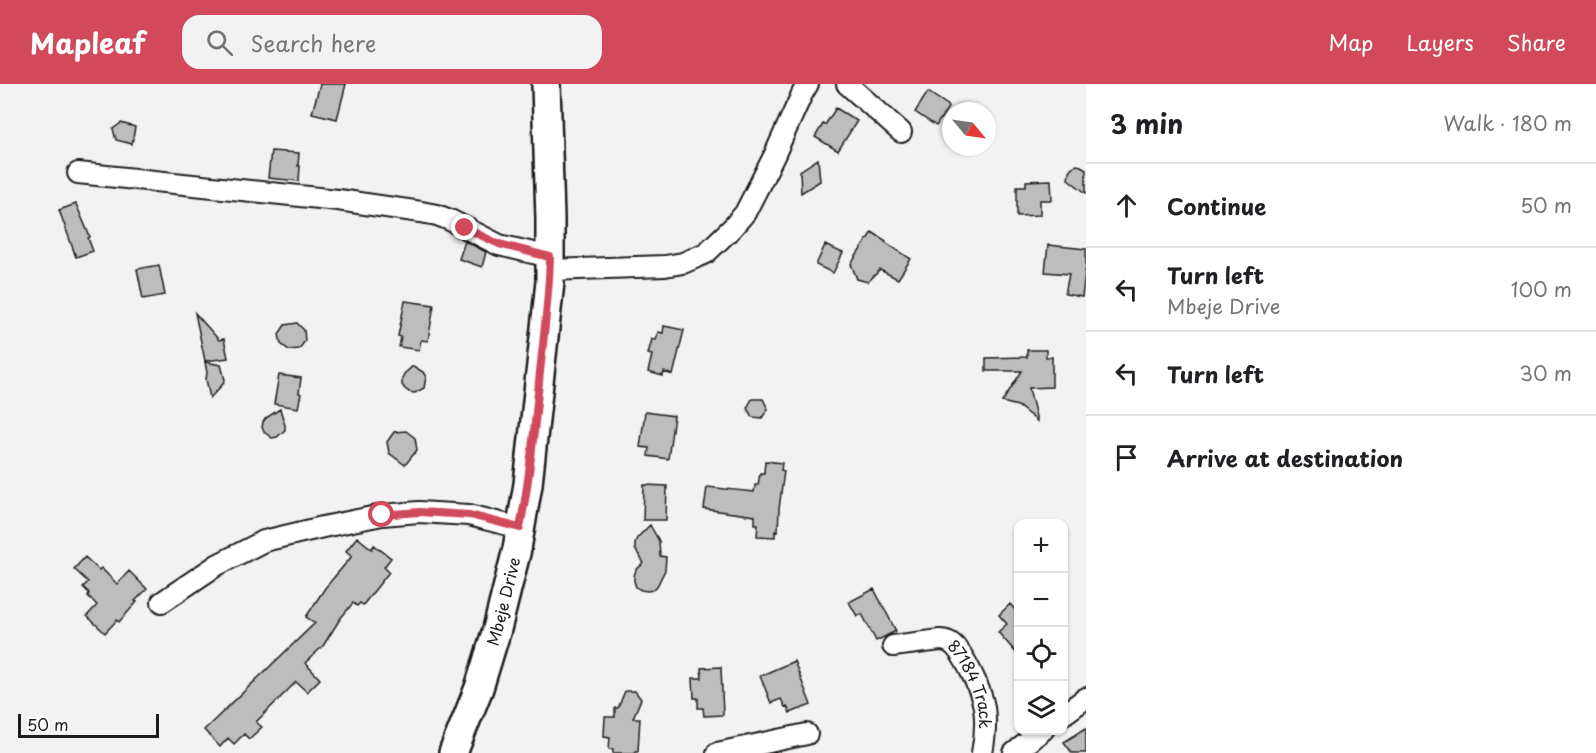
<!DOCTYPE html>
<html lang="en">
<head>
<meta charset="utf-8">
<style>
  body { margin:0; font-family:"Playpen Sans",sans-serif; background:#f2f2f2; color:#202124 }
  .controls { position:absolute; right:18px; bottom:18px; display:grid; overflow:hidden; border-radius:12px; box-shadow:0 2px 4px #0004 }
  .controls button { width:54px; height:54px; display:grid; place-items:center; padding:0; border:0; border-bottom:2px solid #e0e0e0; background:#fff; color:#202124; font:30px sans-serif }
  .compass { position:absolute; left:942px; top:18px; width:54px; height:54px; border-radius:50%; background:#fff; box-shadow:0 2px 4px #0004; rotate:119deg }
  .scale { position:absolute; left:18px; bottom:15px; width:141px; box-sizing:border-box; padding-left:6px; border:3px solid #1c1c1c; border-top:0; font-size:16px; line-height:21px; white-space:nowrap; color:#1c1c1c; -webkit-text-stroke:4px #fff; paint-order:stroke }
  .stop { position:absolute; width:18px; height:18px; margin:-14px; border:4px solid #d1495b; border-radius:50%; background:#fff }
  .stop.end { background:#d1495b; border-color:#fff; box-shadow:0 2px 6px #0008 }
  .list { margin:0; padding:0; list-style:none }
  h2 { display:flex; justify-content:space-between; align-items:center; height:78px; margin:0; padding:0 24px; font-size:26px }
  h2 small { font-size:20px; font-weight:400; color:#757577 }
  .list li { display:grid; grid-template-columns:39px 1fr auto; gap:18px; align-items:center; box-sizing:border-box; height:84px; padding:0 24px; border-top:2px solid #e0e0e0 }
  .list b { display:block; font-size:22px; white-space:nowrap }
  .list p { margin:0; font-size:20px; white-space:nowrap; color:#757577 }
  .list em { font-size:20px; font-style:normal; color:#757577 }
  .icon { flex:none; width:33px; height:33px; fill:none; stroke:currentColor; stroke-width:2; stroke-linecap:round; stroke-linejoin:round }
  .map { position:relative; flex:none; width:1086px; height:669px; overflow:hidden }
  header { display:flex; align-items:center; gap:36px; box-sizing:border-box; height:84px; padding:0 30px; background:#d1495b; color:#fff }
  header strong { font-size:28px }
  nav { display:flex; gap:33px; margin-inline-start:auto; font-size:21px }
  .search { width:420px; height:54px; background:#f2f2f2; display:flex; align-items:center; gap:15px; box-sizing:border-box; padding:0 21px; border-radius:18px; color:#757577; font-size:22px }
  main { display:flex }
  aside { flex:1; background:#fff }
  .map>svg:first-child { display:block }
</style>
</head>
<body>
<header>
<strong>Mapleaf</strong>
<div class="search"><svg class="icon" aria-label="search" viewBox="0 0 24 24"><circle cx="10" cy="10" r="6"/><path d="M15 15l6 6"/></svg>Search here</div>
<nav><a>Map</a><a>Layers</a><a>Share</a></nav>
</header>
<main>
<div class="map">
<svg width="1086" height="669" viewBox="0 0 1086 669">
  <rect width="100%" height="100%" fill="#f2f2f2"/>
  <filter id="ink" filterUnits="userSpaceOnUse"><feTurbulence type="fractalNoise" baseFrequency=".0167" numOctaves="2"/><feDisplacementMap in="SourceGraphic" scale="12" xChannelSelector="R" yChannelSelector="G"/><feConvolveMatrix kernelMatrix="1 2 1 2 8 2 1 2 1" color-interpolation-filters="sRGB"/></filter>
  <g filter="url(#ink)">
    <path fill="#bdbdbd" stroke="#1c1c1c" stroke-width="1.5" d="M 320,0 L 346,0 L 337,35 L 312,29 Z
      M 928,8 L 949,22 L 936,42 L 915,28 Z
      M 836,24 L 857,37 L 838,67 L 815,53 L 823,40 L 825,41 Z
      M 121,39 L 135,43 L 132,60 L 116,56 L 113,45 Z
      M 271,67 L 299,69 L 298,82 L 300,82 L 299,97 L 268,94 Z
      M 818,75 L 820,97 L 801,109 L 800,87 Z
      M 1077,81 L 1081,82 L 1086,85 L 1086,109 L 1068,95 L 1069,87 L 1072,83 Z
      M 1051,96 L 1052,116 L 1040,116 L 1040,131 L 1017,132 L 1017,102 L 1026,102 L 1026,97 Z
      M 76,120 L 90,153 L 88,154 L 93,167 L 76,173 L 59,126 Z
      M 872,148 L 886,157 L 885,158 L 911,175 L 898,195 L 880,186 L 868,198 L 857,195 L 851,180 Z
      M 465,157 L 486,168 L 482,183 L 459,175 Z
      M 825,161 L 843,169 L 833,189 L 816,181 Z
      M 1048,161 L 1086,165 L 1086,182 L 1082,213 L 1065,210 L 1069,190 L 1045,188 Z
      M 159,181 L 165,211 L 143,215 L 137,185 Z
      M 405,217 L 434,221 L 428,257 L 421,256 L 419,266 L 399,263 L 401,253 L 398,252 Z
      M 195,229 L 219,256 L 224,255 L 228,274 L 205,277 Z
      M 297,239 L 304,246 L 305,257 L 299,265 L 289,266 L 281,260 L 279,250 L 285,241 Z
      M 664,242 L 684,246 L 673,291 L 664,288 L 663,292 L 648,288 L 652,271 L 648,270 L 652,255 L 656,256 L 658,248 L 663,249 Z
      M 1027,266 L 1046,266 L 1046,273 L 1052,273 L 1052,303 L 1029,304 L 1037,337 L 1018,322 L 1002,318 L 1022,287 L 986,287 L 986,274 L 1027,273 Z
      M 205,278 L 221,281 L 225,296 L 223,300 L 210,314 L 206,295 L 207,289 Z
      M 413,282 L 423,288 L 426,293 L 424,304 L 415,309 L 409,308 L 405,305 L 402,301 L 402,295 L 404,290 Z
      M 279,291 L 301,294 L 299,309 L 301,310 L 298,324 L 274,320 Z
      M 752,315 L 763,315 L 768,325 L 762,334 L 752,333 L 747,324 Z
      M 280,325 L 285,341 L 285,346 L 277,353 L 272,354 L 264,348 L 262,343 L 263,338 L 266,334 Z
      M 645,328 L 674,332 L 668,375 L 648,372 L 649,364 L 640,363 Z
      M 406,347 L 415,354 L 417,366 L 405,381 L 389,369 L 387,358 L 394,348 Z
      M 765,377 L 782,379 L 781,386 L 784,387 L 779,425 L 778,448 L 775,447 L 775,453 L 757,452 L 758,440 L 755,440 L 755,432 L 704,425 L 707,403 L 754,408 L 755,401 L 758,401 L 760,389 L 764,389 Z
      M 644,401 L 667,402 L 666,436 L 643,436 Z
      M 650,441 L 659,457 L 660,472 L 666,473 L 665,486 L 657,502 L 653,506 L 647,507 L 641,506 L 636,503 L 634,497 L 634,492 L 636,486 L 644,479 L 635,465 L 635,459 L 637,454 Z
      M 357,453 L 372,465 L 374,461 L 391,474 L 384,483 L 389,488 L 363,521 L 360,519 L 357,522 L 353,519 L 340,535 L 323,562 L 305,579 L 320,595 L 307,608 L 296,598 L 256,638 L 262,643 L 249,655 L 244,650 L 234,660 L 228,654 L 220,663 L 204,646 L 315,539 L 306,533 L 325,504 L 352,472 L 346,467 Z
      M 85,473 L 99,486 L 101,484 L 117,500 L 129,487 L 147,505 L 135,517 L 137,518 L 119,538 L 117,536 L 105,549 L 87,532 L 97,521 L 88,512 L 89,509 L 83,503 L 88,498 L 74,485 Z
      M 874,505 L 896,547 L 876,557 L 862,530 L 857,532 L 849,518 Z
      M 1010,520 L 1018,529 L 1018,571 L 998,548 L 1007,540 L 999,531 Z
      M 794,577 L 811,621 L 790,629 L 787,622 L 785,623 L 781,615 L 771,619 L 760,592 Z
      M 721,583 L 723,631 L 704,632 L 703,624 L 698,624 L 698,614 L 694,614 L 693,594 L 702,594 L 701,584 Z
      M 625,607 L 635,607 L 641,615 L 633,634 L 640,634 L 638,667 L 635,667 L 634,669 L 613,669 L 613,665 L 609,665 L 610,653 L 604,652 L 605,633 L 615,633 L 615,624 L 618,624 Z
      M 1086,644 L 1086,669 L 1072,669 L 1064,658 Z"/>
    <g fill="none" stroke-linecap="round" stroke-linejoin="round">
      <defs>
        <g id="street">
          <path d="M 847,0 L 901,48"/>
          <path d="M 78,89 L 338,116 L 421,128 L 437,131 L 450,136 L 499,161 L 550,173"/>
          <path d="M 550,186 L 665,182 L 683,179 L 706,169 L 732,144 L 745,129 L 774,72 L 802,10 L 808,0"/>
          <path d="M 162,518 L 217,481 L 264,457 L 323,443 L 382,431 L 419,428 L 469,431 L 520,444"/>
          <path id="s1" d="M 893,562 L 940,556 C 944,556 947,557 949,558 C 963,565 981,607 984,623 C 986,638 985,654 982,669"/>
          <path d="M 1064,630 L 1086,614"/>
          <path d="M 717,669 L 807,650"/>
          <path d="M 1014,669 L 1043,646"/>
        </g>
        <g id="secondary">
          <path id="s2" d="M 453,669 L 479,604 L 497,545 L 517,465 L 528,400 L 550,198 L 550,135 L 546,0"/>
        </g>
      </defs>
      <use href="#street" stroke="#1c1c1c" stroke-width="24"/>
      <use href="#secondary" stroke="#1c1c1c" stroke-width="32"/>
      <use href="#street" stroke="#fff" stroke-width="20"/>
      <use href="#secondary" stroke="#fff" stroke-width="27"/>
    </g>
  </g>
  <g fill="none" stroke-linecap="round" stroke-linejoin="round" filter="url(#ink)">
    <path stroke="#d1495b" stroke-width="8" d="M 382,431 L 419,428 L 470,431 L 520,444 C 530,392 535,340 540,288 C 544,250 549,212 550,173 L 499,160 L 465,144"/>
  </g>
  <g text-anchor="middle" stroke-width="5" stroke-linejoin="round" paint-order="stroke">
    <g font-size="16" fill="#1c1c1c" stroke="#fff">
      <text dy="6" stroke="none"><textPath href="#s2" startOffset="160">Mbeje Drive</textPath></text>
      <text dy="6" stroke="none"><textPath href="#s1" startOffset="106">87184 Track</textPath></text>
    </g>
  </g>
</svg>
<div class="controls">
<button>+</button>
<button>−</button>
<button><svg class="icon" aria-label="locate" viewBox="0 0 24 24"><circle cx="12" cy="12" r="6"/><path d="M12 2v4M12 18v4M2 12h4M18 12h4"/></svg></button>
<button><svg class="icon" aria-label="layers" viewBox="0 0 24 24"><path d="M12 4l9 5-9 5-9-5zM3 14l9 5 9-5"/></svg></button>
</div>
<svg class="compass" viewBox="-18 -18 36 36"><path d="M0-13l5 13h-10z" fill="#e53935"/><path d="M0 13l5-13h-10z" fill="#757577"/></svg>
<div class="scale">50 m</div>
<div class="stop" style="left:382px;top:431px"></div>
<div class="stop end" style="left:465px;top:144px"></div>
</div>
<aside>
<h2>3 min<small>Walk · 180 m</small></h2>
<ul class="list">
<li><svg class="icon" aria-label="ahead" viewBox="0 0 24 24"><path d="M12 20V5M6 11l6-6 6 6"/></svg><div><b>Continue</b></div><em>50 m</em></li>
<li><svg class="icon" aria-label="left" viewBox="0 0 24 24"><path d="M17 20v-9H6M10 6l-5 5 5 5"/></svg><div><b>Turn left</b><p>Mbeje Drive</p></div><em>100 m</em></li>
<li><svg class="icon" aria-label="left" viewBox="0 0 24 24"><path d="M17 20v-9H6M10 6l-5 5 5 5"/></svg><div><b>Turn left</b></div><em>30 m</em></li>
<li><svg class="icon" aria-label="arrive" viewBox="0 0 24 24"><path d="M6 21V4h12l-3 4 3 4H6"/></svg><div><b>Arrive at destination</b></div></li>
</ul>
</aside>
</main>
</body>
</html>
